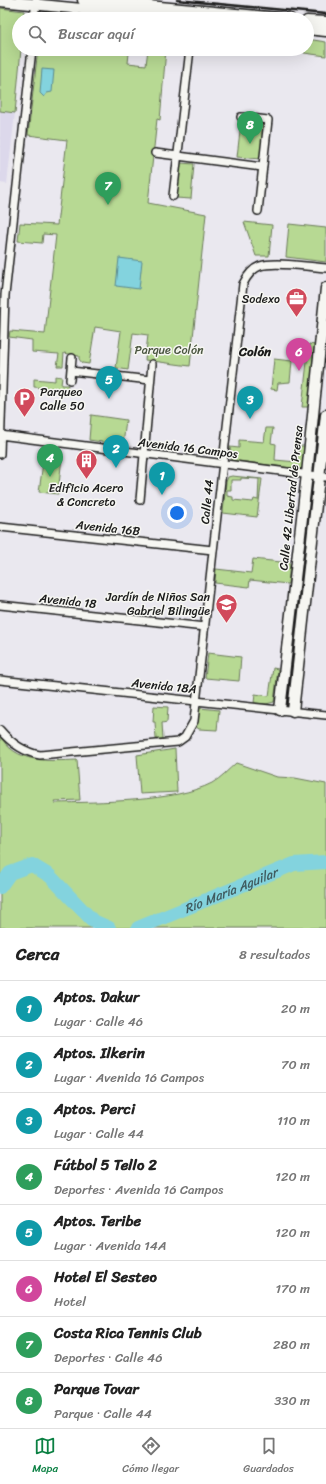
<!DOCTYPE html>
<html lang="es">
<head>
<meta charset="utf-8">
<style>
  body { margin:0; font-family:Sriracha,sans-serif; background:#f2f2f2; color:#222 }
  .you { position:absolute; left:177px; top:513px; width:14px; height:14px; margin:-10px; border:3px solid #fff; border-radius:50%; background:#1a73e8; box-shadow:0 0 0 6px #1a73e833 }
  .badge { display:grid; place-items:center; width:26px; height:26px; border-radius:50%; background:#0b8043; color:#fff; font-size:13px; font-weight:700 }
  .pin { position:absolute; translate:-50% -33px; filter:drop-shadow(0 1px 2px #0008) }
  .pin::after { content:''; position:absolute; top:21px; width:14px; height:12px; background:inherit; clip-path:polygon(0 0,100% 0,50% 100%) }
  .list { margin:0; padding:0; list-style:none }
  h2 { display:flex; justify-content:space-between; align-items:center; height:52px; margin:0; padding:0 16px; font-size:17px }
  h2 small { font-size:13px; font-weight:400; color:#767676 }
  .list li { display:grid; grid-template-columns:26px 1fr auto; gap:12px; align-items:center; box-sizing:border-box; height:56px; padding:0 16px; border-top:1px solid #e0e0e0 }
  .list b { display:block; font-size:15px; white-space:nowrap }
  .list p { margin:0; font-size:13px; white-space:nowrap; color:#767676 }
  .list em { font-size:13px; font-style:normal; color:#767676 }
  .icon { flex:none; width:22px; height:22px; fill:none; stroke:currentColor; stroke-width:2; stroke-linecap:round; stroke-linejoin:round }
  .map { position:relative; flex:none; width:326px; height:928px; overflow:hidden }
  .search { position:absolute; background:#fff; box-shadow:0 4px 16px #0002; left:12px; right:12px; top:12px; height:44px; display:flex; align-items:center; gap:10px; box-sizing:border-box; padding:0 14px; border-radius:22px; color:#767676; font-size:15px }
  .sheet { height:500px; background:#fff }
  nav { display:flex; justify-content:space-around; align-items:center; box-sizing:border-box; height:56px; border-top:1px solid #e0e0e0; background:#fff; font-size:11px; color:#767676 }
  nav a { display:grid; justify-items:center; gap:2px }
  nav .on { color:#0b8043 }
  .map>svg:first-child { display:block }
</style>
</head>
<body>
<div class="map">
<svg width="326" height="928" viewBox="0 0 326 928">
  <rect width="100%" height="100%" fill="#eae8ef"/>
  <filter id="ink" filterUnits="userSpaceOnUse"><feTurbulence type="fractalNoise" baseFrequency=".025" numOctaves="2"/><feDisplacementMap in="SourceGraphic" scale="8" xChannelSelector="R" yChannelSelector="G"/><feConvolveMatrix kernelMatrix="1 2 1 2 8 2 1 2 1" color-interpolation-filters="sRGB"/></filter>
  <g filter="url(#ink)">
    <path fill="#dcd8eb" d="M 0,111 L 15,113 L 7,184 L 0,183 Z"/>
    <path fill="#b7d993" stroke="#6a7a58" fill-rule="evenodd" d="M 0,8 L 24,11 L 24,19 L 19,19 L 19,49 L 21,49 L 15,113 L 0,111 Z
      M 42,12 L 114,19 L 41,19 Z
      M 307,39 L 326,42 L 326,56 L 304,53 L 305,49 L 307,49 Z
      M 38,49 L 114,49 L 114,51 L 129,53 L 128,63 L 146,65 L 148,49 L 166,49 L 160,120 L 157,119 L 148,203 L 206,214 L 190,366 L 145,360 L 148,335 L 133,333 L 128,370 L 116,368 L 121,331 L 95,327 L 89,364 L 82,363 L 79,359 L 79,356 L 64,353 L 63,366 L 57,366 L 59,354 L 32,352 L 32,340 L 9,337 L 10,331 L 45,334 L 56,235 L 43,234 L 42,243 L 18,241 L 20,223 L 57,225 L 67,140 L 28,135 Z
      M 241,122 L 264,125 L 260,159 L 237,157 Z
      M 180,163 L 194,164 L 191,199 L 176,198 Z
      M 244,222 L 272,225 L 269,256 L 256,256 Z
      M 289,224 L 326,228 L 326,262 L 286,257 Z
      M 309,344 L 315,345 L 309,407 L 302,407 Z
      M 274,359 L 292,361 L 290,382 L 278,383 L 277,390 L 271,389 Z
      M 55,376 L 62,377 L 61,385 L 68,385 L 67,390 L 34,387 L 34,379 L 55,381 Z
      M 91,415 L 126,420 L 123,445 L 89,440 Z
      M 266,428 L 273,428 L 271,443 L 276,444 L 275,460 L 297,462 L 299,446 L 306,446 L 303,468 L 299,469 L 231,460 L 230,447 L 239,448 L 239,440 L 264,442 Z
      M 44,455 L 62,457 L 58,494 L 39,492 Z
      M 232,476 L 262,479 L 257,517 L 223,513 L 226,482 L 228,477 ZM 241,478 L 259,479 L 258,500 L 254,499 L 253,502 L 233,500 L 233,497 L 227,496 L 227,490 L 231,490 L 231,480 L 241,480 Z
      M 253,559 L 290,563 L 288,584 L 250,580 L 249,587 L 215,583 L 216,569 L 251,573 Z
      M 208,653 L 241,657 L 239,681 L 205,678 Z
      M 273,668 L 278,669 L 274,702 L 266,704 L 254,703 L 255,694 L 269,696 Z
      M 154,706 L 168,707 L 167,722 L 162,723 L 163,739 L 156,739 L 155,722 L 153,722 Z
      M 200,708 L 219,710 L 217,730 L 199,729 L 196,727 L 198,710 Z
      M 0,735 C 14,764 50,761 77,760 L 80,800 L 54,801 L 55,803 C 97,802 176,802 212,783 C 221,778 229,769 236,763 L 277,777 L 295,778 L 326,784 L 326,928 L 0,928 Z
      M 175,749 L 177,792 L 140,794 L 137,755 Z"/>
    <path fill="#83d3de" stroke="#5a8a90" d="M 42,69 L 54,70 L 52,92 L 47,93 L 44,97 L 40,93 Z
      M 119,258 L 142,261 L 139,289 L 116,286 Z"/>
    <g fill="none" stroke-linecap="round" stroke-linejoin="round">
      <g stroke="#83d3de" stroke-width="14">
        <path d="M 0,887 L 10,873 L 32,865 L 50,876 L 93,921 L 109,928"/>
        <path id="s1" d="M 138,928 L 294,864 L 326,862"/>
      </g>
      <defs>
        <path id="minor" d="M 34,19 L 36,0
          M 241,117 L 268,120 L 258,211
          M 155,153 L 262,167
          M 173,196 L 190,49
          M 71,371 L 150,380
          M 70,380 L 72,358
          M 0,435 L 326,477
          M 0,454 L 5,295 L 32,49
          M 140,500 L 152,364
          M 0,527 L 213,550
          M 0,605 L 205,627
          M 0,680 L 326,715
          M 0,730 C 11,743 23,752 40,755 L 178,742 L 185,737 L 194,721 L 243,284 C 247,276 252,269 260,266 C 275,261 310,267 326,268"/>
        <path id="secondary" d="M 83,0 L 290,19
          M 0,1 L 184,19
          M 307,21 L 326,22
          M 307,29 L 326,31
          M 280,710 L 307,474 L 326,288
          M 293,711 L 326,415"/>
      </defs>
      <use href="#minor" stroke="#1c1c1c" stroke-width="10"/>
      <use href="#secondary" stroke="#1c1c1c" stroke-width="13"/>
      <use href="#minor" stroke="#f6f6f2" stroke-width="7"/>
      <use href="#secondary" stroke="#f6f6f2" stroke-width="10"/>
      <path stroke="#1c1c1c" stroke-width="2.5" d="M 177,0 L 326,14"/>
    </g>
  </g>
  <defs>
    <symbol id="office-pin" viewBox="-11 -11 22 30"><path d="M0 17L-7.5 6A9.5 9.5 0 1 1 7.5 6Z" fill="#d1495b" stroke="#f6f6f2"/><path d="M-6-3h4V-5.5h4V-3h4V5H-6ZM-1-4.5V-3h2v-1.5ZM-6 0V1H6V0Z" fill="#fff"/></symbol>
    <symbol id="parking-pin" viewBox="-11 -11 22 30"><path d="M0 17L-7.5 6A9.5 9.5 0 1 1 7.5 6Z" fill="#d1495b" stroke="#f6f6f2"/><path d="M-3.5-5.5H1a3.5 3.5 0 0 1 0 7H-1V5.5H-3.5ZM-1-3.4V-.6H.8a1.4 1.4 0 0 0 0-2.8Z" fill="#fff"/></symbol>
    <symbol id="building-pin" viewBox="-11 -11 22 30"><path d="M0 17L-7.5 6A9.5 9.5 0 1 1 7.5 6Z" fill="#d1495b" stroke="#f6f6f2"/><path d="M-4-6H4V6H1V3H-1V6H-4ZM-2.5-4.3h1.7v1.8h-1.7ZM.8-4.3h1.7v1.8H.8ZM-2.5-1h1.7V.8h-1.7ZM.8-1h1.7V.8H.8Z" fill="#fff"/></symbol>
    <symbol id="school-pin" viewBox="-11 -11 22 30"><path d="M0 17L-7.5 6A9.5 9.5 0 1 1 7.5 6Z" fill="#d1495b" stroke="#f6f6f2"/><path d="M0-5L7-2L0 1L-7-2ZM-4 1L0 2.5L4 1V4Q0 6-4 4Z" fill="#fff"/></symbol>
  </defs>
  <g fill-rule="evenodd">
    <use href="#office-pin" x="284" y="286" width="25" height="34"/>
    <use href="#parking-pin" x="12" y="386" width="25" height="34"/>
    <use href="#building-pin" x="74" y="448" width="25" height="34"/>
    <use href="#school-pin" x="214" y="592" width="25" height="34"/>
  </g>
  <g text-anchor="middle" stroke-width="3" stroke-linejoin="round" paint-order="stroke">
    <g font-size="12" fill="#1c1c1c" stroke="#f6f6f2" text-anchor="end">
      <text x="280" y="303">Sodexo</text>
      <text x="40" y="396" text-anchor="start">Parqueo<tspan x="40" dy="14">Calle 50</tspan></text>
      <text x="86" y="492" text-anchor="middle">Edificio Acero<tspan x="86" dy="14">&amp; Concreto</tspan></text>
      <text x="210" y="601">Jardín de Niños San<tspan x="210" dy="14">Gabriel Bilingüe</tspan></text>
    </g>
    <g font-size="12" fill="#4a5540" stroke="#f6f6f2">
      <text x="169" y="354">Parque Colón</text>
    </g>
    <g font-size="12" fill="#1c1c1c" stroke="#f6f6f2">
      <text transform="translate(188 448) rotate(7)" y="4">Avenida 16 Campos</text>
      <text transform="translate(291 498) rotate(-84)" y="4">Calle 42 Libertad de Prensa</text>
      <text transform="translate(207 502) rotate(-84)" y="4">Calle 44</text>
      <text transform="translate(108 528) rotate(6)" y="4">Avenida 16B</text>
      <text transform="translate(68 601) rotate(6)" y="4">Avenida 18</text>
      <text transform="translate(164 686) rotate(6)" y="4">Avenida 18A</text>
    </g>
    <g font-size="13" font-weight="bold" fill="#1c1c1c" stroke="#f6f6f2">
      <text x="255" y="356">Colón</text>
    </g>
    <g font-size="13" font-style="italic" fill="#405c60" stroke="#f6f6f2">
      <text dy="5" stroke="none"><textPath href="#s1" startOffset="100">Río María Aguilar</textPath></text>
    </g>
  </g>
</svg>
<div class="you"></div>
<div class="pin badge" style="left:162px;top:495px;background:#0f9aa8">1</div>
<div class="pin badge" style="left:116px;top:468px;background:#0f9aa8">2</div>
<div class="pin badge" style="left:250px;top:419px;background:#0f9aa8">3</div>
<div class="pin badge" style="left:50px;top:477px;background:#2e9e5b">4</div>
<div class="pin badge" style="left:109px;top:399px;background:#0f9aa8">5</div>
<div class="pin badge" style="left:299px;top:371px;background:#d1479c">6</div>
<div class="pin badge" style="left:108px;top:205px;background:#2e9e5b">7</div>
<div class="pin badge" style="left:250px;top:144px;background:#2e9e5b">8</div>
<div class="search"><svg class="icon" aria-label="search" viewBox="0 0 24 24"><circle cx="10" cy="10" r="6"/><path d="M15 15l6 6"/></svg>Buscar aquí</div>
</div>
<section class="sheet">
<h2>Cerca<small>8 resultados</small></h2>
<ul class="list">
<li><span class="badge" style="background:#0f9aa8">1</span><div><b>Aptos. Dakur</b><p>Lugar · Calle 46</p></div><em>20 m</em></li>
<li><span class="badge" style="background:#0f9aa8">2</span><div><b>Aptos. Ilkerin</b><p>Lugar · Avenida 16 Campos</p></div><em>70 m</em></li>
<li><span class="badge" style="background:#0f9aa8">3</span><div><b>Aptos. Perci</b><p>Lugar · Calle 44</p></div><em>110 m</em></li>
<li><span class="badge" style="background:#2e9e5b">4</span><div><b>Fútbol 5 Tello 2</b><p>Deportes · Avenida 16 Campos</p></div><em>120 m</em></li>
<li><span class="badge" style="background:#0f9aa8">5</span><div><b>Aptos. Teribe</b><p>Lugar · Avenida 14A</p></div><em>120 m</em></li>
<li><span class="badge" style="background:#d1479c">6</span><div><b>Hotel El Sesteo</b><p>Hotel</p></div><em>170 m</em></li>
<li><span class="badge" style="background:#2e9e5b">7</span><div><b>Costa Rica Tennis Club</b><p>Deportes · Calle 46</p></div><em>280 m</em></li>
<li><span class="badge" style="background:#2e9e5b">8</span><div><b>Parque Tovar</b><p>Parque · Calle 44</p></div><em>330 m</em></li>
</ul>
</section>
<nav>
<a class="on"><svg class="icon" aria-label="map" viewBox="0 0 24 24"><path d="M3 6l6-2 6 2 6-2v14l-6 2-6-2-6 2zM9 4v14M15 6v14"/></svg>Mapa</a>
<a><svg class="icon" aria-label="directions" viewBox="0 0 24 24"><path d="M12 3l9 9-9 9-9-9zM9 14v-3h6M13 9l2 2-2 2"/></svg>Cómo llegar</a>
<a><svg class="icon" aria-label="saved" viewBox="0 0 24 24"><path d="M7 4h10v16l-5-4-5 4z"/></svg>Guardados</a>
</nav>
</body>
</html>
